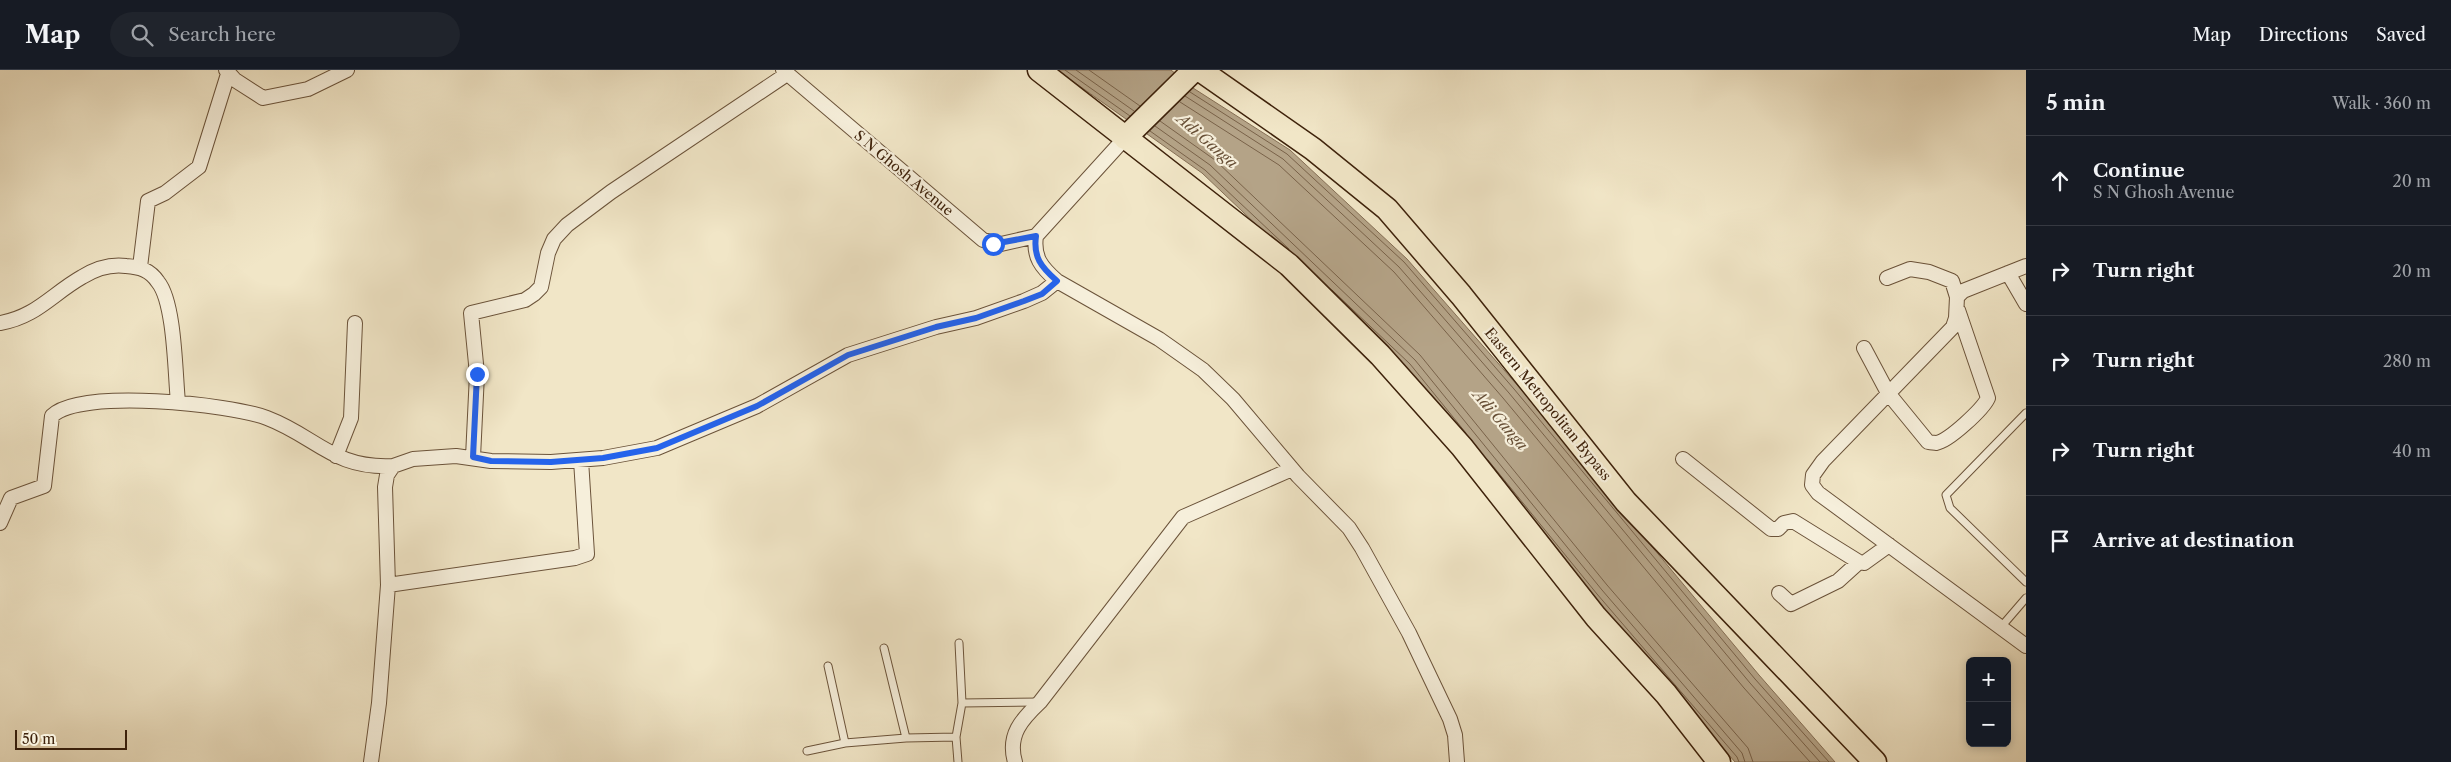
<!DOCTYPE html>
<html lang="en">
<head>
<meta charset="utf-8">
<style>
  body { margin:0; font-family:"Libre Caslon Text",serif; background:#20242c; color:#f1f3f6 }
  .controls { position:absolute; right:15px; bottom:15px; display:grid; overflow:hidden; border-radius:8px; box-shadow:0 2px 8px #0003 }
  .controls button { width:45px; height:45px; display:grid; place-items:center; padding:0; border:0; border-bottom:1px solid #363941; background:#171b24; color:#f1f3f6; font:25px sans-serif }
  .scale { position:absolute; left:15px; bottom:12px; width:112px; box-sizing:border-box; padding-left:5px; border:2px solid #3e220b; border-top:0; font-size:14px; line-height:18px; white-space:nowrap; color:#3e220b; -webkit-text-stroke:4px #f6efdb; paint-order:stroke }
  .stop { position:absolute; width:15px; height:15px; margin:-11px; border:4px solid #2563eb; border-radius:50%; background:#fff }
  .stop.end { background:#2563eb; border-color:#fff; box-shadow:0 1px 5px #0008 }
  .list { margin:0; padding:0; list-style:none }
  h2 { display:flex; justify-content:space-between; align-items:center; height:65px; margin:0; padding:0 20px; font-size:21px }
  h2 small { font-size:16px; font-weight:400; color:#9ea1a6 }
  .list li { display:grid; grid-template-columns:32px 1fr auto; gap:15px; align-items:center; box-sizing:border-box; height:90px; padding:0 20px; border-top:1px solid #363941 }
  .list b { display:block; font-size:19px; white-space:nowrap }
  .list p { margin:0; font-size:16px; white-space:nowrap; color:#9ea1a6 }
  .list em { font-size:16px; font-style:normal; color:#9ea1a6 }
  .icon { flex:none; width:28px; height:28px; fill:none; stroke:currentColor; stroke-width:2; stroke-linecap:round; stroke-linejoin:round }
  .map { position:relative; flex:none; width:2026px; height:692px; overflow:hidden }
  header { display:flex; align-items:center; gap:30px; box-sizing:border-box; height:70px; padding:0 25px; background:#171b24; border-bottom:1px solid #363941 }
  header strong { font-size:24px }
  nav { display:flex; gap:28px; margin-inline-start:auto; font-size:18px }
  .search { width:350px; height:45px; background:#20242c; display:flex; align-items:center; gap:12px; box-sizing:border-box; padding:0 18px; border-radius:28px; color:#9ea1a6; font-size:19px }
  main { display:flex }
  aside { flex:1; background:#171b24 }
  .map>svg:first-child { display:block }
</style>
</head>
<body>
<header>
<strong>Map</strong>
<div class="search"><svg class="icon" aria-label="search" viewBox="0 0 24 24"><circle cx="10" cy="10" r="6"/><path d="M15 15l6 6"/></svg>Search here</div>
<nav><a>Map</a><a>Directions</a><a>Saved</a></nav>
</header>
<main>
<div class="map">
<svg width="2026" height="692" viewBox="0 0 2026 692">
  <rect width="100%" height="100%" fill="#f1e6c7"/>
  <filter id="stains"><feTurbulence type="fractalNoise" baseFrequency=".004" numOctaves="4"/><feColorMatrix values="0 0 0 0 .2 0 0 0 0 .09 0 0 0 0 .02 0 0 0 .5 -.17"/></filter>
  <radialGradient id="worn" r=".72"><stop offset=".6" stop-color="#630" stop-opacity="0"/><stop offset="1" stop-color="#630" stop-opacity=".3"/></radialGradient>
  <path fill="#b4a387" stroke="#856f55" d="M 1057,0 L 1171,0 L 1193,18 L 1290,80 L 1407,189 L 1518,316 L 1759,605 L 1835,692 L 1735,692 L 1593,527 L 1407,298 L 1202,103 Z"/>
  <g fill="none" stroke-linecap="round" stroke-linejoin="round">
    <path stroke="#796249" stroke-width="1" d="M 1065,0 L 1130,46
      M 1076,0 L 1134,41
      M 1089,0 L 1140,36
      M 1190,22 L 1287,84 L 1404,192 L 1514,319 L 1755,609 L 1829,692
      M 1185,26 L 1283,89 L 1399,197 L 1509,323 L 1750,613 L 1820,692
      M 1180,32 L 1279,95 L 1394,202 L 1503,328 L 1744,618 L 1810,692
      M 1160,51 L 1215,90 L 1420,285 L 1607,515 L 1748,678 L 1753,692
      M 1155,56 L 1210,95 L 1415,290 L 1602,520 L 1742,683 L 1745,692
      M 1150,61 L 1205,100 L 1289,179
      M 1332,220 L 1410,294 L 1466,363
      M 1488,390 L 1597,524 L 1737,687 L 1739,692"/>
    <defs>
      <path id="service" d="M 2026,343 L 1946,425 L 1950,438 L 2026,512
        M 2001,557 L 2026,528
        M 959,573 L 962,633
        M 884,578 L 906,668
        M 828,596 L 845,673 L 906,668 L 956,667
        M 807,681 L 845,673
        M 958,692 L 956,667 L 962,633 L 1040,632"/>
      <path id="minor" d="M 226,0 L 235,10 L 263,28 L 308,19 L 347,0
        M 783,0 L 983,170 L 1001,174 L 1036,166
        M 1125,68 L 1036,166 C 1033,187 1041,197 1057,211 L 1159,269 L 1203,300 L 1233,329 L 1298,406 L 1349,458 L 1362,478 L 1409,563 L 1450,649 L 1455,665 L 1457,692
        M 2026,196 L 1963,221 L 1957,227 L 1956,248 L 1953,257 L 1823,391 L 1813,405 L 1812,415 L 1818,423 L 2026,576
        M 140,197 L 148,131 L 165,123 L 199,97 L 228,4
        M 2008,203 L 2026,234
        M 1887,208 L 1910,199 L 1929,202 L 1952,211 L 1957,227
        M 0,253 C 36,247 52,224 82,207 C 95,199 111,194 126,196 C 140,197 150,200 158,212 C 175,233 175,304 178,332
        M 1864,278 L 1888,323 L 1928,372 C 1930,372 1935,373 1936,373 C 1949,371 1983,339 1988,328 L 1958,240
        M 336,386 L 351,348 L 355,253
        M 473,387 L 477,304 L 471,243 L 525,230 L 534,224 L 541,217 L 548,183 L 554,169 L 567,155 L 611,122 L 787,4
        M 1683,389 L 1771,459 L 1778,459 L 1784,453 L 1793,451 L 1859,492 L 1864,493 L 1889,475
        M 0,453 L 11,428 L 44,416 L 52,346 C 80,318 230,334 267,348 C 317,367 333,399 393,396
        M 388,515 L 575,488 L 587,484 L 581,390
        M 1779,523 L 1791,534 L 1838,511 L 1859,492
        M 371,692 L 379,633 L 388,515 L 385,417 L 387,405 L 393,396 L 413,389 L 456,386 L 491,391 L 551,392 L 603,388 L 657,378 L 757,336 L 848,285 L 936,257 L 976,248 L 1024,231 L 1042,223 L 1057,211
        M 1015,692 C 1007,665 1022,649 1040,632 L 1183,447 L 1292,399"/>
      <path id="primary" d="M 1039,0 L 1289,195 L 1380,285 L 1462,377 L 1596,547 L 1666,624 L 1719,692
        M 1200,0 L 1313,79 L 1387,139 L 1461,225 L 1626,432 L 1875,692
        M 1125,68 L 1194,0"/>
    </defs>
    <use href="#service" stroke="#6b533a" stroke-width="9"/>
    <use href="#minor" stroke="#6b533a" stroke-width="16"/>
    <use href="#primary" stroke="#3e220b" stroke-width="25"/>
    <use href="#service" stroke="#f6efdb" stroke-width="7"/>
    <use href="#minor" stroke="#f6efdb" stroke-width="14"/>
    <use href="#primary" stroke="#f1e6c7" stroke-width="22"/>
  </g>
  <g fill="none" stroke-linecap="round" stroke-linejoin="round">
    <path stroke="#2563eb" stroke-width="6" d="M 477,304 L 473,387 L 491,391 L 551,392 L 603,388 L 657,378 L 757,336 L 848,285 L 936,257 L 976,248 L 1024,231 L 1042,224 L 1057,211 C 1041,197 1033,187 1036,166 L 993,174"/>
  </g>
  <g text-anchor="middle" stroke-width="4.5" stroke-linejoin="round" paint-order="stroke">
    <g font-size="14" fill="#3e220b" stroke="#f6efdb">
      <text transform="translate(904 103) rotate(40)" y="5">S N Ghosh Avenue</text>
      <text transform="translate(1548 334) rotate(51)" y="5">Eastern Metropolitan Bypass</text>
    </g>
    <g font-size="15" font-style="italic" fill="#674f36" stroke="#f6efdb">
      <text transform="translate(1207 71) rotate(41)" y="5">Adi Ganga</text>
      <text transform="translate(1500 350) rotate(49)" y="5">Adi Ganga</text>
    </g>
  </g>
  <rect width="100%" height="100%" filter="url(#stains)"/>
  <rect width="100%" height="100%" fill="url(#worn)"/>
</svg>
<div class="controls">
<button>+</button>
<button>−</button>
</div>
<div class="scale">50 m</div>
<div class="stop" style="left:993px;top:174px"></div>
<div class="stop end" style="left:477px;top:304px"></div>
</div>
<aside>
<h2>5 min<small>Walk · 360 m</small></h2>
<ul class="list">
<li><svg class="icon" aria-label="ahead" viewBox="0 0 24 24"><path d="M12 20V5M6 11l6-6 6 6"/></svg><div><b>Continue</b><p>S N Ghosh Avenue</p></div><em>20 m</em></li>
<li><svg class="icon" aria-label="right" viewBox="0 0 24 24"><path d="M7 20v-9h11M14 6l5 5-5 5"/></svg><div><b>Turn right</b></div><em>20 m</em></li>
<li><svg class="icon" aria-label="right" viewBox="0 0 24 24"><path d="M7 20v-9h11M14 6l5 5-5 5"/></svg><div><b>Turn right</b></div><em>280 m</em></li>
<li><svg class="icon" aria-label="right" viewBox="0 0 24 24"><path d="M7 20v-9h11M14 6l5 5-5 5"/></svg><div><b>Turn right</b></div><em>40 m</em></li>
<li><svg class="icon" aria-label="arrive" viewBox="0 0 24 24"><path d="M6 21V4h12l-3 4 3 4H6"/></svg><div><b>Arrive at destination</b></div></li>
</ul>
</aside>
</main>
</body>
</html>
